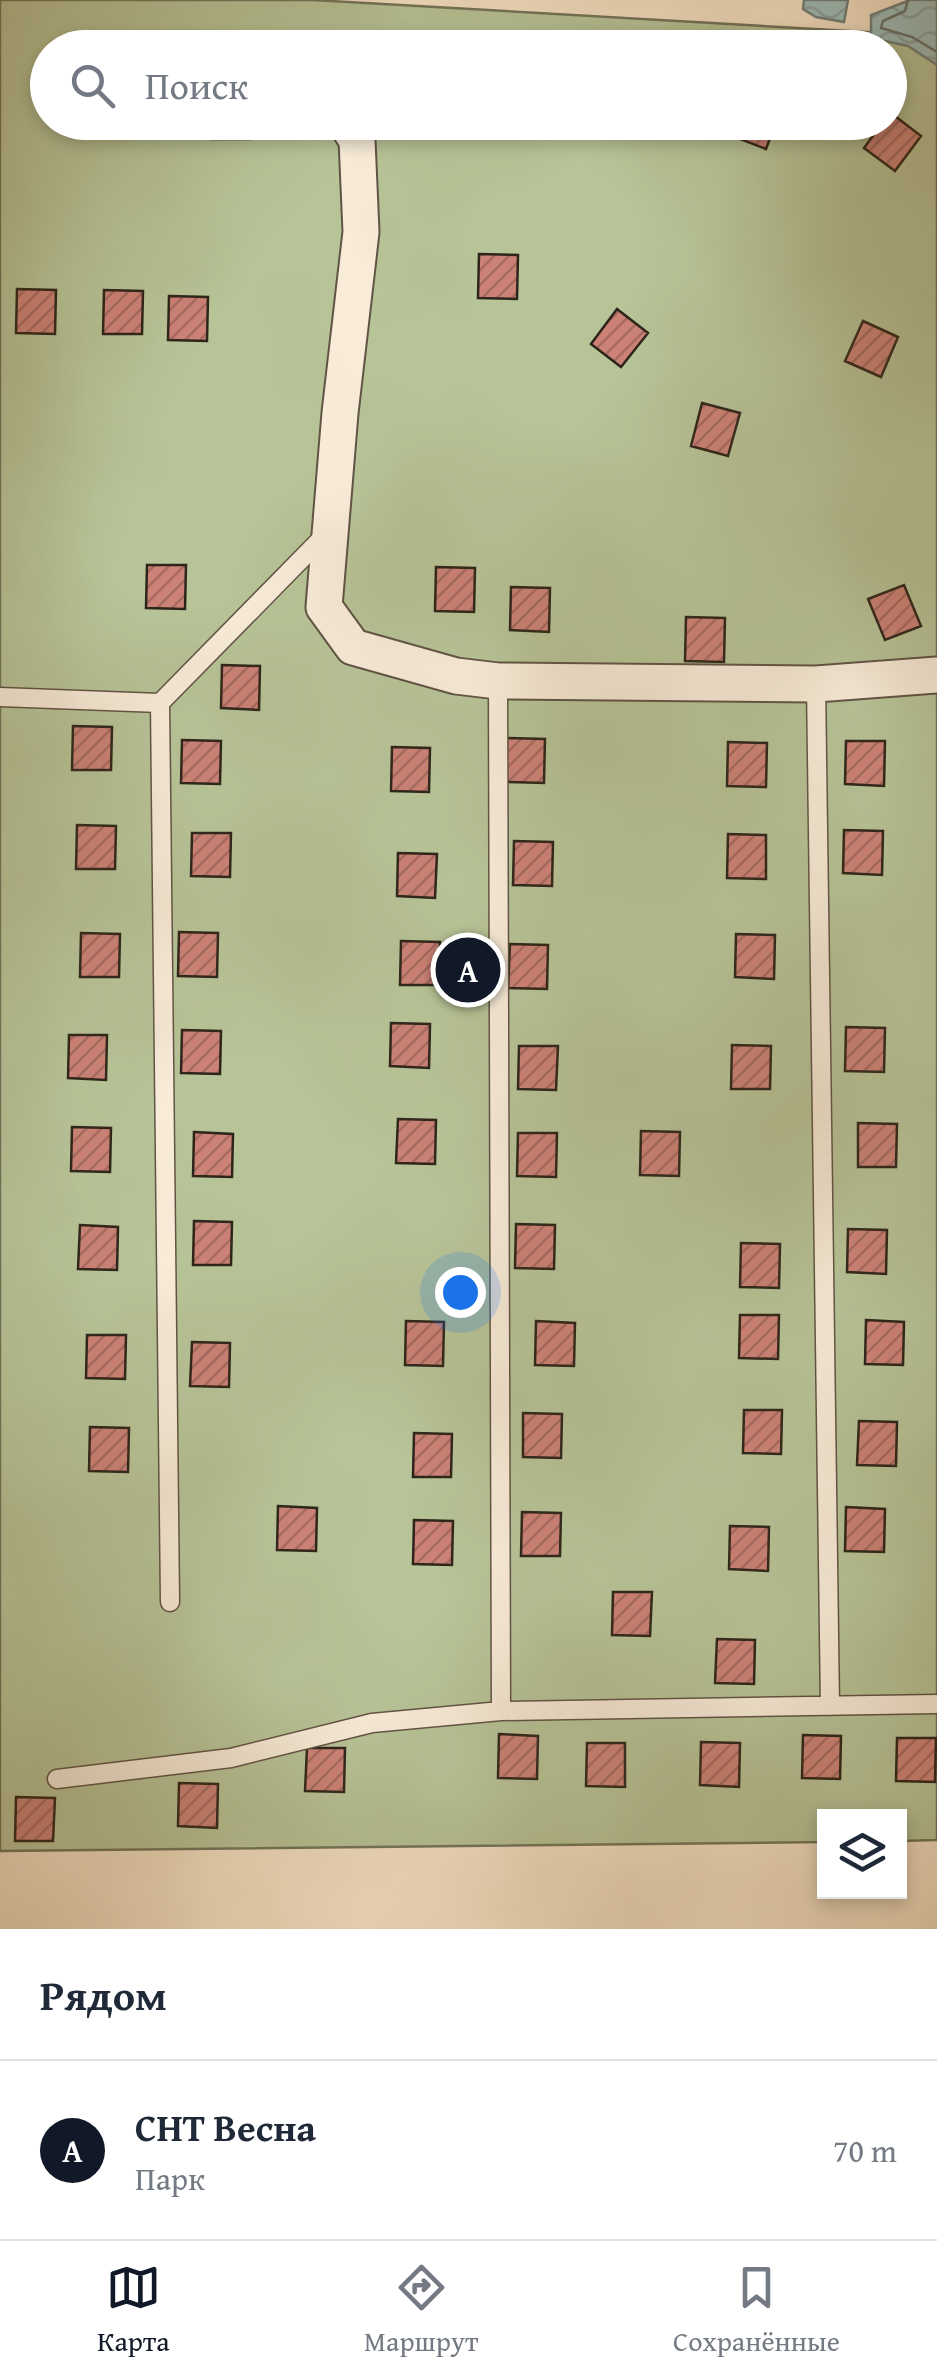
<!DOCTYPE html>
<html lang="ru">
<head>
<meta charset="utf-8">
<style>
  body { margin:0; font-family:"Gentium Book Plus",serif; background:#f6f6f7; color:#1f2937 }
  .controls { position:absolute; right:30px; bottom:30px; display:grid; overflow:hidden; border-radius:0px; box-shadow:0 5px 15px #0003 }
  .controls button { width:90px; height:90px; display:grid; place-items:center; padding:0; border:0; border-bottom:2px solid #e0e1e3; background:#fff; color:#1f2937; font:50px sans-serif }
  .you { position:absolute; left:460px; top:1292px; width:35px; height:35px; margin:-25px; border:8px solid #fff; border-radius:50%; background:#1a73e8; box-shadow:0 0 0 15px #1a73e833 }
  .badge { display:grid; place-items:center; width:65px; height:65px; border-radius:50%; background:#111827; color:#fff; font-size:32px; font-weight:700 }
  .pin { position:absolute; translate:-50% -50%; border:5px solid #fff; box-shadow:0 2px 10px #0006 }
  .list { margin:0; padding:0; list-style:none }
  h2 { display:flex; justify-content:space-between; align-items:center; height:130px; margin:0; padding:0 40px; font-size:42px }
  h2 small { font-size:32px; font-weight:400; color:#747a83 }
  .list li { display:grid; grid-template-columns:65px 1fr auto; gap:30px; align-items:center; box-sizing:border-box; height:180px; padding:0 40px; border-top:2px solid #e0e1e3 }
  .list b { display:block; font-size:38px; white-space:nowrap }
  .list p { margin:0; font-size:32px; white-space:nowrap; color:#747a83 }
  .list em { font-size:32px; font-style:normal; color:#747a83 }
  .icon { flex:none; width:55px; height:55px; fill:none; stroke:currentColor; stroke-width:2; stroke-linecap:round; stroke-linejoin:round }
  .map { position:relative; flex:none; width:937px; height:1929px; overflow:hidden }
  .search { position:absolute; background:#fff; box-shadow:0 5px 15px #0003; left:30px; right:30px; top:30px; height:110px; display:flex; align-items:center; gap:25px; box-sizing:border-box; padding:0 35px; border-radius:55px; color:#747a83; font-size:38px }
  .sheet { height:310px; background:#fff }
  nav { display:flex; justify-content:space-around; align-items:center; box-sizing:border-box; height:140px; border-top:2px solid #e0e1e3; background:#fff; font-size:28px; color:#747a83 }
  nav a { display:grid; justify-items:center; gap:5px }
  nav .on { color:#111827 }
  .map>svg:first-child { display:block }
</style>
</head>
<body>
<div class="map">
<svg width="937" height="1929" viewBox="0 0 937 1929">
  <defs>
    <pattern id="water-waves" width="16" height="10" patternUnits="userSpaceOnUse" patternTransform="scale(2.5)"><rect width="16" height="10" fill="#9dbdba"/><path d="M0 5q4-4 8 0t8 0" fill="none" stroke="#88a29f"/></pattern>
    <pattern id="building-hatch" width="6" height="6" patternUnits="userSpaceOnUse" patternTransform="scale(2.5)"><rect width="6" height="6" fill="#cc8277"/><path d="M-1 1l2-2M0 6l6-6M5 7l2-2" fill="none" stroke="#a66a61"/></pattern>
  </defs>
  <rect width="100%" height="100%" fill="#f5e2c5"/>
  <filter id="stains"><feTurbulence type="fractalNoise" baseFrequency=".002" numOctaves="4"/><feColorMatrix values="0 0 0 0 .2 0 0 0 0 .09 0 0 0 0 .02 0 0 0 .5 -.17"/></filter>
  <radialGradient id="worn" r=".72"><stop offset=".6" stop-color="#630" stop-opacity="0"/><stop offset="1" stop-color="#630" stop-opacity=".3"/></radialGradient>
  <path fill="#b7c498" stroke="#727459" stroke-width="2.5" fill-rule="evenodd" d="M 0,0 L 313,0 L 937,36 L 937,1840 L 900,1841 L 900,1816 L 824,1816 L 824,1842 L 0,1851 ZM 48,48 L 890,48 L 890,122 L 48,122 Z"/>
  <path fill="url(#water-waves)" stroke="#71807a" stroke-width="2.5" d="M 804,0 L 848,0 L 844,22 L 816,17 L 803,9 Z
    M 910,0 L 937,0 L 937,65 L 908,46 L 871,38 L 871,15 Z"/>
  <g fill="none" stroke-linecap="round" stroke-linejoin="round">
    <path stroke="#66716a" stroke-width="2.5" d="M 908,0 L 905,11 L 883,21 L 881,28 L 912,37 L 937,52"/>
  </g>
  <path fill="url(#building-hatch)" stroke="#2e251a" stroke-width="2.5" d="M 55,44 L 94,45 L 94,48 L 55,48 Z
    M 891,113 L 921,136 L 895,171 L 864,148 L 883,122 L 890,122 Z
    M 212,122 L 250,122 L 250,139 L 211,139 Z
    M 735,122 L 776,122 L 766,149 L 730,135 Z
    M 479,254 L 518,255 L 517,299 L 478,298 Z
    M 17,289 L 56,290 L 55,334 L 16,333 Z
    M 104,290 L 143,291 L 142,334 L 103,334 Z
    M 169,296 L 208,297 L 207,341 L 168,340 Z
    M 617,309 L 648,333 L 621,367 L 591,344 Z
    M 863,321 L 898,337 L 881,377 L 845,361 Z
    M 702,403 L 740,413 L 728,456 L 691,446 Z
    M 147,565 L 186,565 L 185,609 L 146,608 Z
    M 436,567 L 475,568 L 474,612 L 435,611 Z
    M 904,585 L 921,626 L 885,640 L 868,599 Z
    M 511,587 L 550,588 L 549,632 L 510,630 Z
    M 686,617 L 725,618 L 724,662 L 685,661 Z
    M 222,665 L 260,666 L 259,710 L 221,708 Z
    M 73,726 L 112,727 L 111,770 L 72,770 Z
    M 507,738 L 545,739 L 544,783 L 506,782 Z
    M 182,740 L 221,741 L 220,784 L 181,783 Z
    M 846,741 L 885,741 L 884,786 L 845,784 Z
    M 728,742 L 767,743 L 766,787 L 727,786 Z
    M 392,747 L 430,748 L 429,792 L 391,791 Z
    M 77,825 L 116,826 L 115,869 L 76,869 Z
    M 844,830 L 883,831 L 882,875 L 843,873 Z
    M 192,833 L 231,833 L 230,877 L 191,876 Z
    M 728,834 L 766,835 L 766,879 L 727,878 Z
    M 514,841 L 553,842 L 552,886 L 513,885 Z
    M 398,853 L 437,854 L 435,898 L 397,896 Z
    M 179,932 L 218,933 L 217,977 L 178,976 Z
    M 81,933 L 120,934 L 119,977 L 80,977 Z
    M 736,934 L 775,935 L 774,979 L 735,977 Z
    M 401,941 L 440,942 L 439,985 L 400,985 Z
    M 510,944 L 548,945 L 547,989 L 508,988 Z
    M 391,1023 L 430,1024 L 429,1068 L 390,1066 Z
    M 846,1027 L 885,1028 L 884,1072 L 845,1071 Z
    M 182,1030 L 221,1031 L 220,1074 L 181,1073 Z
    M 69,1035 L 107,1035 L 106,1080 L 68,1078 Z
    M 732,1045 L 771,1046 L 770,1089 L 731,1089 Z
    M 519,1046 L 558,1046 L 556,1090 L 518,1089 Z
    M 398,1119 L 436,1120 L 435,1164 L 396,1163 Z
    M 858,1123 L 897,1124 L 896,1167 L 858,1167 Z
    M 72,1127 L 111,1128 L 110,1172 L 71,1171 Z
    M 641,1131 L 680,1132 L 679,1176 L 640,1175 Z
    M 194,1132 L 233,1134 L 232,1177 L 193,1176 Z
    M 518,1133 L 557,1133 L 556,1177 L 517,1176 Z
    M 194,1221 L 232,1222 L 231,1265 L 193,1265 Z
    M 516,1224 L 555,1225 L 554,1269 L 515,1268 Z
    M 80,1225 L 118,1227 L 117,1270 L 78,1269 Z
    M 848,1229 L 887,1230 L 886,1274 L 847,1272 Z
    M 741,1243 L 780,1244 L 779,1288 L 740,1287 Z
    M 740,1315 L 779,1315 L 778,1359 L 739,1358 Z
    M 866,1320 L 904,1322 L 903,1365 L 865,1364 Z
    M 406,1321 L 444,1322 L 443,1366 L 405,1365 Z
    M 536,1321 L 575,1323 L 574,1366 L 535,1365 Z
    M 87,1335 L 126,1335 L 125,1379 L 86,1378 Z
    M 192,1342 L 230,1343 L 229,1387 L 190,1386 Z
    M 744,1410 L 782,1410 L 781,1454 L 743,1453 Z
    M 523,1413 L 562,1414 L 561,1458 L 523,1457 Z
    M 859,1421 L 897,1422 L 896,1466 L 857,1465 Z
    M 90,1427 L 129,1428 L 128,1472 L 89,1471 Z
    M 414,1433 L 452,1434 L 451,1477 L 413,1477 Z
    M 278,1506 L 317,1508 L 316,1551 L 277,1550 Z
    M 846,1507 L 885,1509 L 884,1552 L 845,1551 Z
    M 522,1512 L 561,1513 L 560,1556 L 521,1556 Z
    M 414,1520 L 453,1521 L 452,1565 L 413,1564 Z
    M 730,1526 L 769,1527 L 768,1571 L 729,1569 Z
    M 613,1592 L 652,1592 L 650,1636 L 612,1635 Z
    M 717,1639 L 755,1640 L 754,1684 L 715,1683 Z
    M 499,1734 L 538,1736 L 537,1779 L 498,1778 Z
    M 803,1735 L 841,1736 L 840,1779 L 802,1778 Z
    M 897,1738 L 936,1738 L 935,1782 L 896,1781 Z
    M 701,1742 L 740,1743 L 739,1787 L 700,1785 Z
    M 587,1743 L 625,1743 L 625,1787 L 586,1786 Z
    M 307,1748 L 345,1748 L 344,1792 L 305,1791 Z
    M 179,1783 L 218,1784 L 217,1828 L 178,1826 Z
    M 16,1797 L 55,1798 L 53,1841 L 15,1841 Z"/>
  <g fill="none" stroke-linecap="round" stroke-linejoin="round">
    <defs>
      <path id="lane" d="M 498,681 L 501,1711
        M 816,684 L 830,1706
        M 0,697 L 160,703
        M 170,1602 L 160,703 L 326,534
        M 57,1779 L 231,1758 L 372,1723 L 501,1711 L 937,1704"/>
      <path id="street" d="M 345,122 L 357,140 L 361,232 L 340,413 L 324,607 L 353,647 L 456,676 L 498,681 L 816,684 L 937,675"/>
    </defs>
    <use href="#lane" stroke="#605445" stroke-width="21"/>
    <use href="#street" stroke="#605445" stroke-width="39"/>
    <use href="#lane" stroke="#f8ecd9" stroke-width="18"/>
    <use href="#street" stroke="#f8ecd9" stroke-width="35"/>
  </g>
  <rect width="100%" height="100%" filter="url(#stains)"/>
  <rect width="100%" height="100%" fill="url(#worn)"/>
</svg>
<div class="controls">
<button><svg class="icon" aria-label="layers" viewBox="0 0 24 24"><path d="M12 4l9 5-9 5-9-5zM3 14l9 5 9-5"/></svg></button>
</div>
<div class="you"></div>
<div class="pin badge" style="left:468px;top:970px">A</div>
<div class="search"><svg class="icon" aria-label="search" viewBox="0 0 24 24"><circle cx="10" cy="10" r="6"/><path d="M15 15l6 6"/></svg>Поиск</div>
</div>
<section class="sheet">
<h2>Рядом<small></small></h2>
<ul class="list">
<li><span class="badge">A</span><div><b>СНТ Весна</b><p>Парк</p></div><em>70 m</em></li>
</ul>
</section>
<nav>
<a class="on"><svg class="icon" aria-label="map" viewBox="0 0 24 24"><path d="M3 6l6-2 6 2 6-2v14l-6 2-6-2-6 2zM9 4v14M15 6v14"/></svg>Карта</a>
<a><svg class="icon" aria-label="directions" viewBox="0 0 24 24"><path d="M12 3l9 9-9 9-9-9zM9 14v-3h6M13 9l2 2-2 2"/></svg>Маршрут</a>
<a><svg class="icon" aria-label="saved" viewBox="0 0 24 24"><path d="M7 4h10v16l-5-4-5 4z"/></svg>Сохранённые</a>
</nav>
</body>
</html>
